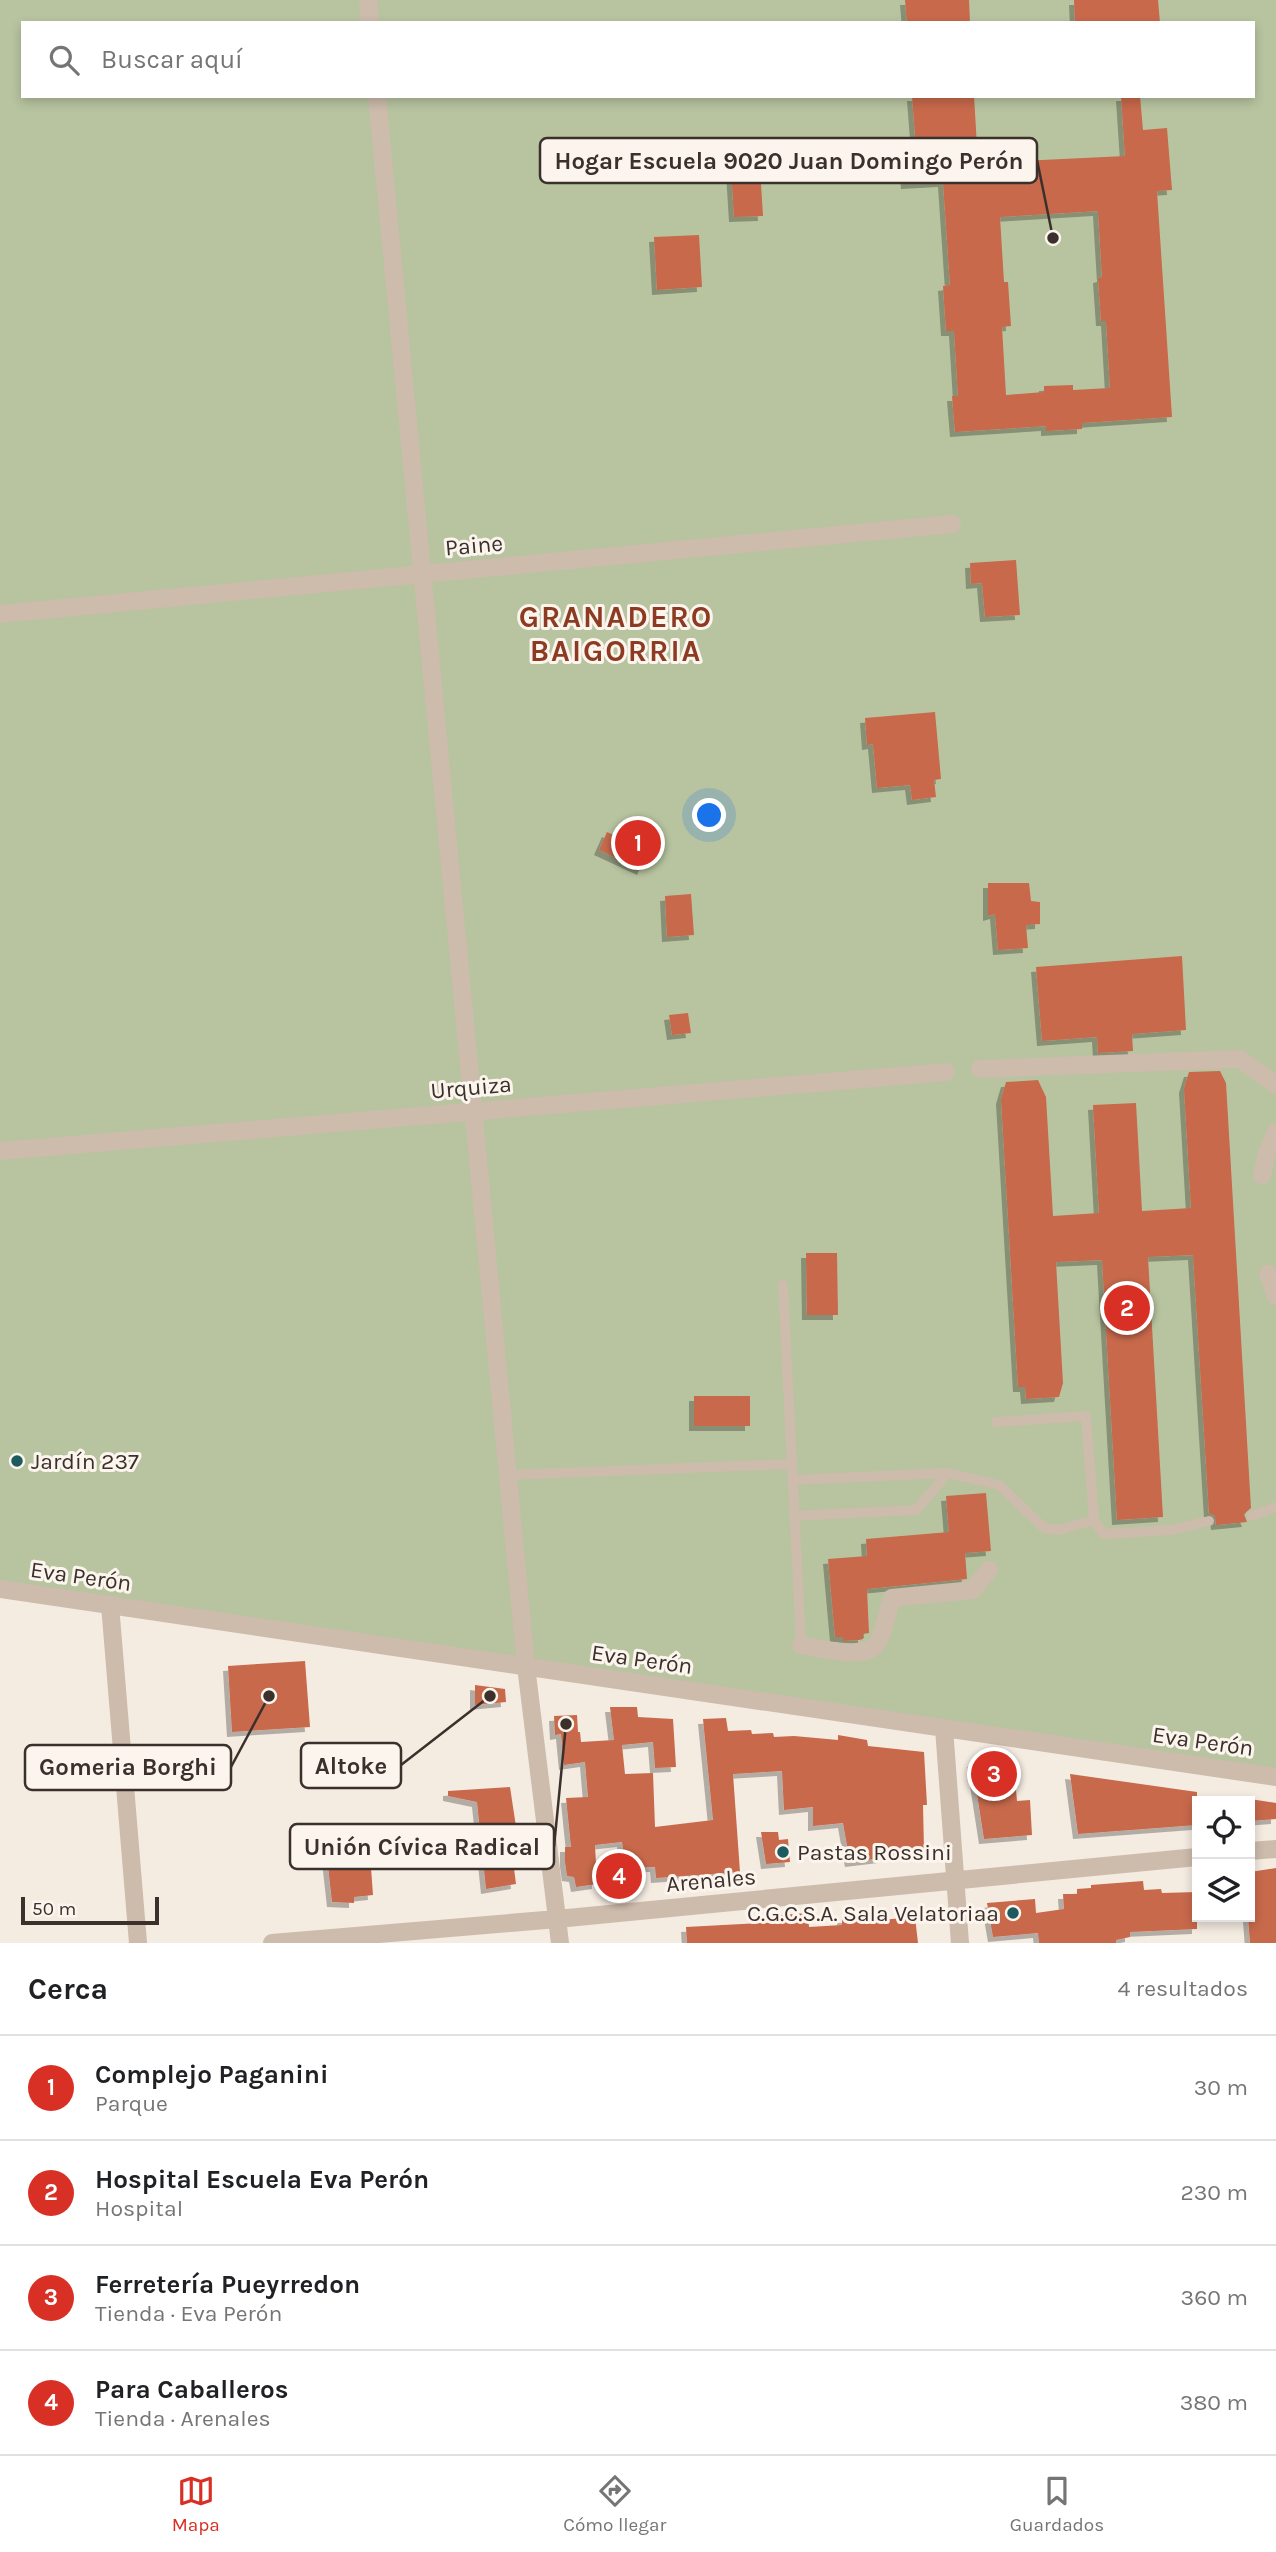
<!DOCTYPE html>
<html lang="es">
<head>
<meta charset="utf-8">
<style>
  body { margin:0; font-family:Karla,sans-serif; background:#f6f6f6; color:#202124 }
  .controls { position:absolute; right:21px; bottom:21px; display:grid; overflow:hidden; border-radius:0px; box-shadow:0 4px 10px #0003 }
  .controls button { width:63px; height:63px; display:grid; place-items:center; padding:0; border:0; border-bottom:2px solid #e0e0e0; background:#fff; color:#202124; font:35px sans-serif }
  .scale { position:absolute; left:21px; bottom:18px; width:138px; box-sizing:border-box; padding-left:7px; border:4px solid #3b302b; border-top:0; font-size:19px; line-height:24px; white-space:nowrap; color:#3b302b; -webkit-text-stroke:5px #fbf5ee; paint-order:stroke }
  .you { position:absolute; left:710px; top:816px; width:24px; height:24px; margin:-18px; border:5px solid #fff; border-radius:50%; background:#1a73e8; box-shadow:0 0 0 10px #1a73e833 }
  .badge { display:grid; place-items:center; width:46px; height:46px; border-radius:50%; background:#d93025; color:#fff; font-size:23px; font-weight:700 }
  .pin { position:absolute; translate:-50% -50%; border:4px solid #fff; box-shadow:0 2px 7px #0006 }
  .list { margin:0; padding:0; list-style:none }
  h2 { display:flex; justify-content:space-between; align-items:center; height:91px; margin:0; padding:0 28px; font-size:30px }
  h2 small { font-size:23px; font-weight:400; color:#757577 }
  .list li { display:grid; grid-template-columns:46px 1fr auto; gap:21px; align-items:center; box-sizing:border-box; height:105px; padding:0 28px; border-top:2px solid #e0e0e0 }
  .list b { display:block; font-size:26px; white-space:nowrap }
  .list p { margin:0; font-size:23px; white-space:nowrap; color:#757577 }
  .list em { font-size:23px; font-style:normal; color:#757577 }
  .icon { flex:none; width:38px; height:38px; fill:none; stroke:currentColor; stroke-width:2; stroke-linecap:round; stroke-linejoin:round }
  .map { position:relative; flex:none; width:1276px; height:1943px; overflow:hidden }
  .search { position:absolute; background:#fff; box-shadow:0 4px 10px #0003; left:21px; right:21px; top:21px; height:77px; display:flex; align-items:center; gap:18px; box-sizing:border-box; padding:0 24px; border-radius:0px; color:#757577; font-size:26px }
  .sheet { height:511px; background:#fff }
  nav { display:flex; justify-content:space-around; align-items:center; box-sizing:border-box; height:98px; border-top:2px solid #e0e0e0; background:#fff; font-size:19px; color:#757577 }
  nav a { display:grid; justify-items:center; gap:4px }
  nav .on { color:#d93025 }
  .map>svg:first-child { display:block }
</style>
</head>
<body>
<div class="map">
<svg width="1276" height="1943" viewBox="0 0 1276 1943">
  <defs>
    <filter id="shadow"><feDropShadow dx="-5" dy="5" stdDeviation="0" flood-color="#0004"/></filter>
  </defs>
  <rect width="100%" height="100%" fill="#f4ebe1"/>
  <path fill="#b8c4a0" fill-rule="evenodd" d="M 0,0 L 1276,0 L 1276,1777 L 0,1589 ZM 23,23 L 1253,23 L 1253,96 L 23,96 Z"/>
  <path fill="#c8694b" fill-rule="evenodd" filter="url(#shadow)" d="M 905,0 L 969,0 L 970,23 L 907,23 Z
    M 1074,0 L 1158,0 L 1160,23 L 1075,23 Z
    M 912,96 L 974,96 L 978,163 L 1125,156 L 1121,96 L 1140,96 L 1143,130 L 1167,128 L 1172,190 L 1157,191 L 1172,417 L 1082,423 L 1082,429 L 1046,431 L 1046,426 L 955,432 L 952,396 L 958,396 L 954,331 L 946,331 L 943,286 L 950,285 L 943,182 L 906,184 L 903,149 L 916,148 ZM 1098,211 L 1102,277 L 1098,278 L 1101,321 L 1106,321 L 1110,388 L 1073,390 L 1073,385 L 1044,386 L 1044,392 L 1006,395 L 1002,327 L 1011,326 L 1008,282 L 1004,282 L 1000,217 Z
    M 759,151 L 763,216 L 734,217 L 730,152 Z
    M 699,235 L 702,287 L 657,290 L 654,237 Z
    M 1016,560 L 1020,615 L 985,617 L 982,583 L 971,584 L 970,563 Z
    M 935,712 L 941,779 L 934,780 L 936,797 L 912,800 L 910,785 L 877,788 L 873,744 L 867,745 L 865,718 Z
    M 607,832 L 650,852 L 642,870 L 599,850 Z
    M 988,883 L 1029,883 L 1031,901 L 1040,902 L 1040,924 L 1026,925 L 1028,948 L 998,950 L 995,914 L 988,916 Z
    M 691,894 L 694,935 L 667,937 L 665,896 Z
    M 1182,956 L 1186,1030 L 1132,1034 L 1133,1051 L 1098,1053 L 1097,1037 L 1042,1041 L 1036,967 Z
    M 688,1013 L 691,1033 L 672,1035 L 669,1015 Z
    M 1220,1071 L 1226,1083 L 1251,1508 L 1244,1514 L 1247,1522 L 1216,1525 L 1215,1516 L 1209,1513 L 1193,1255 L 1148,1257 L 1163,1517 L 1117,1520 L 1102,1260 L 1056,1262 L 1063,1383 L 1059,1397 L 1026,1399 L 1025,1387 L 1018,1387 L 1001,1099 L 1006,1082 L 1038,1080 L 1046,1097 L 1053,1216 L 1099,1213 L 1093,1105 L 1136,1103 L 1142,1211 L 1191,1208 L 1184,1088 L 1189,1072 Z
    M 806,1253 L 837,1253 L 838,1315 L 807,1315 Z
    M 694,1396 L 750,1396 L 750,1426 L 694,1426 Z
    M 986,1493 L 991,1551 L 965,1553 L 967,1579 L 867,1589 L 869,1633 L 863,1634 L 863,1639 L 859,1640 L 843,1641 L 843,1637 L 835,1637 L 828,1559 L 867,1556 L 866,1539 L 949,1532 L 946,1496 Z
    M 305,1661 L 310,1727 L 232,1732 L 228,1666 Z
    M 475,1685 L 505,1689 L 506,1702 L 475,1705 Z
    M 610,1707 L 637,1707 L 638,1717 L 673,1719 L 676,1767 L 655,1768 L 653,1742 L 622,1745 L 625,1774 L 653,1773 L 655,1827 L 713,1820 L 703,1719 L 726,1718 L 728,1731 L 751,1730 L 752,1734 L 773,1733 L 774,1737 L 794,1736 L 838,1740 L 838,1735 L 867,1740 L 868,1746 L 924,1752 L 927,1805 L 923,1805 L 924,1850 L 883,1855 L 883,1858 L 850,1862 L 843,1823 L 813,1826 L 813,1807 L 784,1810 L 782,1771 L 733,1774 L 740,1872 L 656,1878 L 655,1867 L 626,1868 L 622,1842 L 595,1845 L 597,1884 L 576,1887 L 574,1877 L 567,1876 L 565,1862 L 565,1847 L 571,1847 L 566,1798 L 588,1797 L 585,1762 L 564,1765 L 561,1734 L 555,1735 L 554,1716 L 577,1715 L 578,1732 L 580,1732 L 581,1742 L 614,1740 Z
    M 972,1762 L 1014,1767 L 1017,1801 L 1030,1800 L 1032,1835 L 984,1839 Z
    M 1070,1774 L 1197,1792 L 1197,1825 L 1078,1834 Z
    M 510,1787 L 520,1853 L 512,1853 L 516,1884 L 486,1889 L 477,1802 L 448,1796 L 448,1791 Z
    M 1250,1799 L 1276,1803 L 1276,1819 L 1250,1821 Z
    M 761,1832 L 778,1832 L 779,1840 L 788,1839 L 790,1862 L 766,1864 Z
    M 370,1854 L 373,1895 L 354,1897 L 354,1903 L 332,1902 L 327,1857 Z
    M 1276,1868 L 1276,1943 L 1250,1943 L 1248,1917 L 1250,1872 Z
    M 1143,1881 L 1144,1890 L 1161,1889 L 1162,1893 L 1197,1892 L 1197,1929 L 1130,1932 L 1130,1937 L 1116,1940 L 1116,1943 L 1039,1943 L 1038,1933 L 993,1937 L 987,1903 L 1035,1899 L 1036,1913 L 1064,1909 L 1063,1894 L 1077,1894 L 1077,1889 L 1091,1888 L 1091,1885 Z
    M 808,1913 L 809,1927 L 842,1925 L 842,1918 L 857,1918 L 858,1922 L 915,1917 L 918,1943 L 687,1943 L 686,1927 L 781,1922 L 780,1915 Z"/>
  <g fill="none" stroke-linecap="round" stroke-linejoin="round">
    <path stroke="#cdbbac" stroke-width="10" d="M 783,1285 L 801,1645
      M 996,1422 L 1086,1416 L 1094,1520 L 1103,1534 L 1171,1530 L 1209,1521
      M 508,1475 L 792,1464
      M 792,1480 L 948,1473 L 999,1485 L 1044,1528 L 1059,1530 L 1094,1520
      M 794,1516 L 916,1510 L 948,1473
      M 1252,1516 L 1276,1507"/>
    <path stroke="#cdbbac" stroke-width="18" d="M 368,0 L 370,23
      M 377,96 L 526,1666 L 560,1943
      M 0,614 L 952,524
      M 980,1069 L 1240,1059 L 1276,1085
      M 0,1151 L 946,1072
      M 1262,1175 L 1267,1154 L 1276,1132
      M 1268,1274 L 1276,1296
      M 0,1589 L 1276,1777
      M 110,1605 L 138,1943
      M 801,1645 C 818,1648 862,1660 876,1645 C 882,1639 888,1609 892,1598 L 973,1590 L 989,1570
      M 944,1728 L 960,1943
      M 1250,1851 L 1276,1849
      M 272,1943 L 557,1919 L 1197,1857"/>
  </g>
  <g fill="#1f5a5e" stroke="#fbf5ee" stroke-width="2.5">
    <circle cx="17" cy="1461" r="7"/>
    <circle cx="783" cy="1852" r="7"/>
    <circle cx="1013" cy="1913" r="7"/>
  </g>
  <g text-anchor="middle" stroke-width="6" stroke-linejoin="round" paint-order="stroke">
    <g font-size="23" fill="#3b302b" stroke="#fbf5ee">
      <text transform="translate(474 545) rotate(-5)" y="8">Paine</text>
      <text transform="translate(471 1087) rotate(-5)" y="8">Urquiza</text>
      <text transform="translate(81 1576) rotate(8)" y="8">Eva Perón</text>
      <text transform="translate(642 1659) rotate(8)" y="8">Eva Perón</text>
      <text transform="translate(1203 1741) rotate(8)" y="8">Eva Perón</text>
      <text transform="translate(711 1880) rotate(-5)" y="8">Arenales</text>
    </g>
    <g font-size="23" fill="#3b302b" stroke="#fbf5ee" text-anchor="start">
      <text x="31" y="1469">Jardín 237</text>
      <text x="797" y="1860">Pastas Rossini</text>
      <text x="999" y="1921" text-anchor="end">C.G.C.S.A. Sala Velatoriaa</text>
    </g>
    <g font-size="30" font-weight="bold" letter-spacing="2" fill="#8c3b22" stroke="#fbf5ee">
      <text x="616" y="627">GRANADERO<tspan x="616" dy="34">BAIGORRIA</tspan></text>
    </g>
  </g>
  <path fill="none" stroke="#3b302b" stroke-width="2.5" d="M1053 238L1037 160M490 1696L401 1765M269 1696L231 1767M566 1724L554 1847"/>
  <g fill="#3b302b" stroke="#fbf5ee" stroke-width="2.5">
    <circle cx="1053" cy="238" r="7"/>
    <circle cx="490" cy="1696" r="7"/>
    <circle cx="269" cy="1696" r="7"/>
    <circle cx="566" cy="1724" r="7"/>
  </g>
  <g fill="#fbf5ee" stroke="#3b302b" stroke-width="2.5">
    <rect x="540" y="138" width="497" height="45" rx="7"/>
    <rect x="301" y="1743" width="100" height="45" rx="7"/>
    <rect x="25" y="1745" width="206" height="45" rx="7"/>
    <rect x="290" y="1824" width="264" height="45" rx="7"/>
  </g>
  <g font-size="24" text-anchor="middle" font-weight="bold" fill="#3b302b">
    <text x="789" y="169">Hogar Escuela 9020 Juan Domingo Perón</text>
    <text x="351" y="1774">Altoke</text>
    <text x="128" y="1775">Gomeria Borghi</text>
    <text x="422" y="1855">Unión Cívica Radical</text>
  </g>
</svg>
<div class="controls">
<button><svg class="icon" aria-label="locate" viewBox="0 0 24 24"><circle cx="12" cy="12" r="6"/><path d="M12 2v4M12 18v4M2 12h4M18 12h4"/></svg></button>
<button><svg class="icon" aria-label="layers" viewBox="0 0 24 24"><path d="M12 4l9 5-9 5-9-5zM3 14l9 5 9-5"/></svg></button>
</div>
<div class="scale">50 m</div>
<div class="you"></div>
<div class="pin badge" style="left:638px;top:843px">1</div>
<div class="pin badge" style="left:1127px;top:1308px">2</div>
<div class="pin badge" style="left:994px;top:1774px">3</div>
<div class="pin badge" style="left:619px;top:1876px">4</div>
<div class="search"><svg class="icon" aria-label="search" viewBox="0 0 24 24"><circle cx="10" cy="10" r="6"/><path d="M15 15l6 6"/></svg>Buscar aquí</div>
</div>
<section class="sheet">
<h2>Cerca<small>4 resultados</small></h2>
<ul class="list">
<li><span class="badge">1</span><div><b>Complejo Paganini</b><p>Parque</p></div><em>30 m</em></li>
<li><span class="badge">2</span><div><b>Hospital Escuela Eva Perón</b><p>Hospital</p></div><em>230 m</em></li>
<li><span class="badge">3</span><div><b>Ferretería Pueyrredon</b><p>Tienda · Eva Perón</p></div><em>360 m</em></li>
<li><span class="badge">4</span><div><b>Para Caballeros</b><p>Tienda · Arenales</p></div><em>380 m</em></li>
</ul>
</section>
<nav>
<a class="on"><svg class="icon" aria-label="map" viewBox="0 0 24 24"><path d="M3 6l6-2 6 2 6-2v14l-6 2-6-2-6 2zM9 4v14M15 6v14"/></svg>Mapa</a>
<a><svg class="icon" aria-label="directions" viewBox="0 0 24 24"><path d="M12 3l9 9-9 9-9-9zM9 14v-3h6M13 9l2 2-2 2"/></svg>Cómo llegar</a>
<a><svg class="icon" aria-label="saved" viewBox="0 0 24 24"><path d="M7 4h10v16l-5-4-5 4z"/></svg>Guardados</a>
</nav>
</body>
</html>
